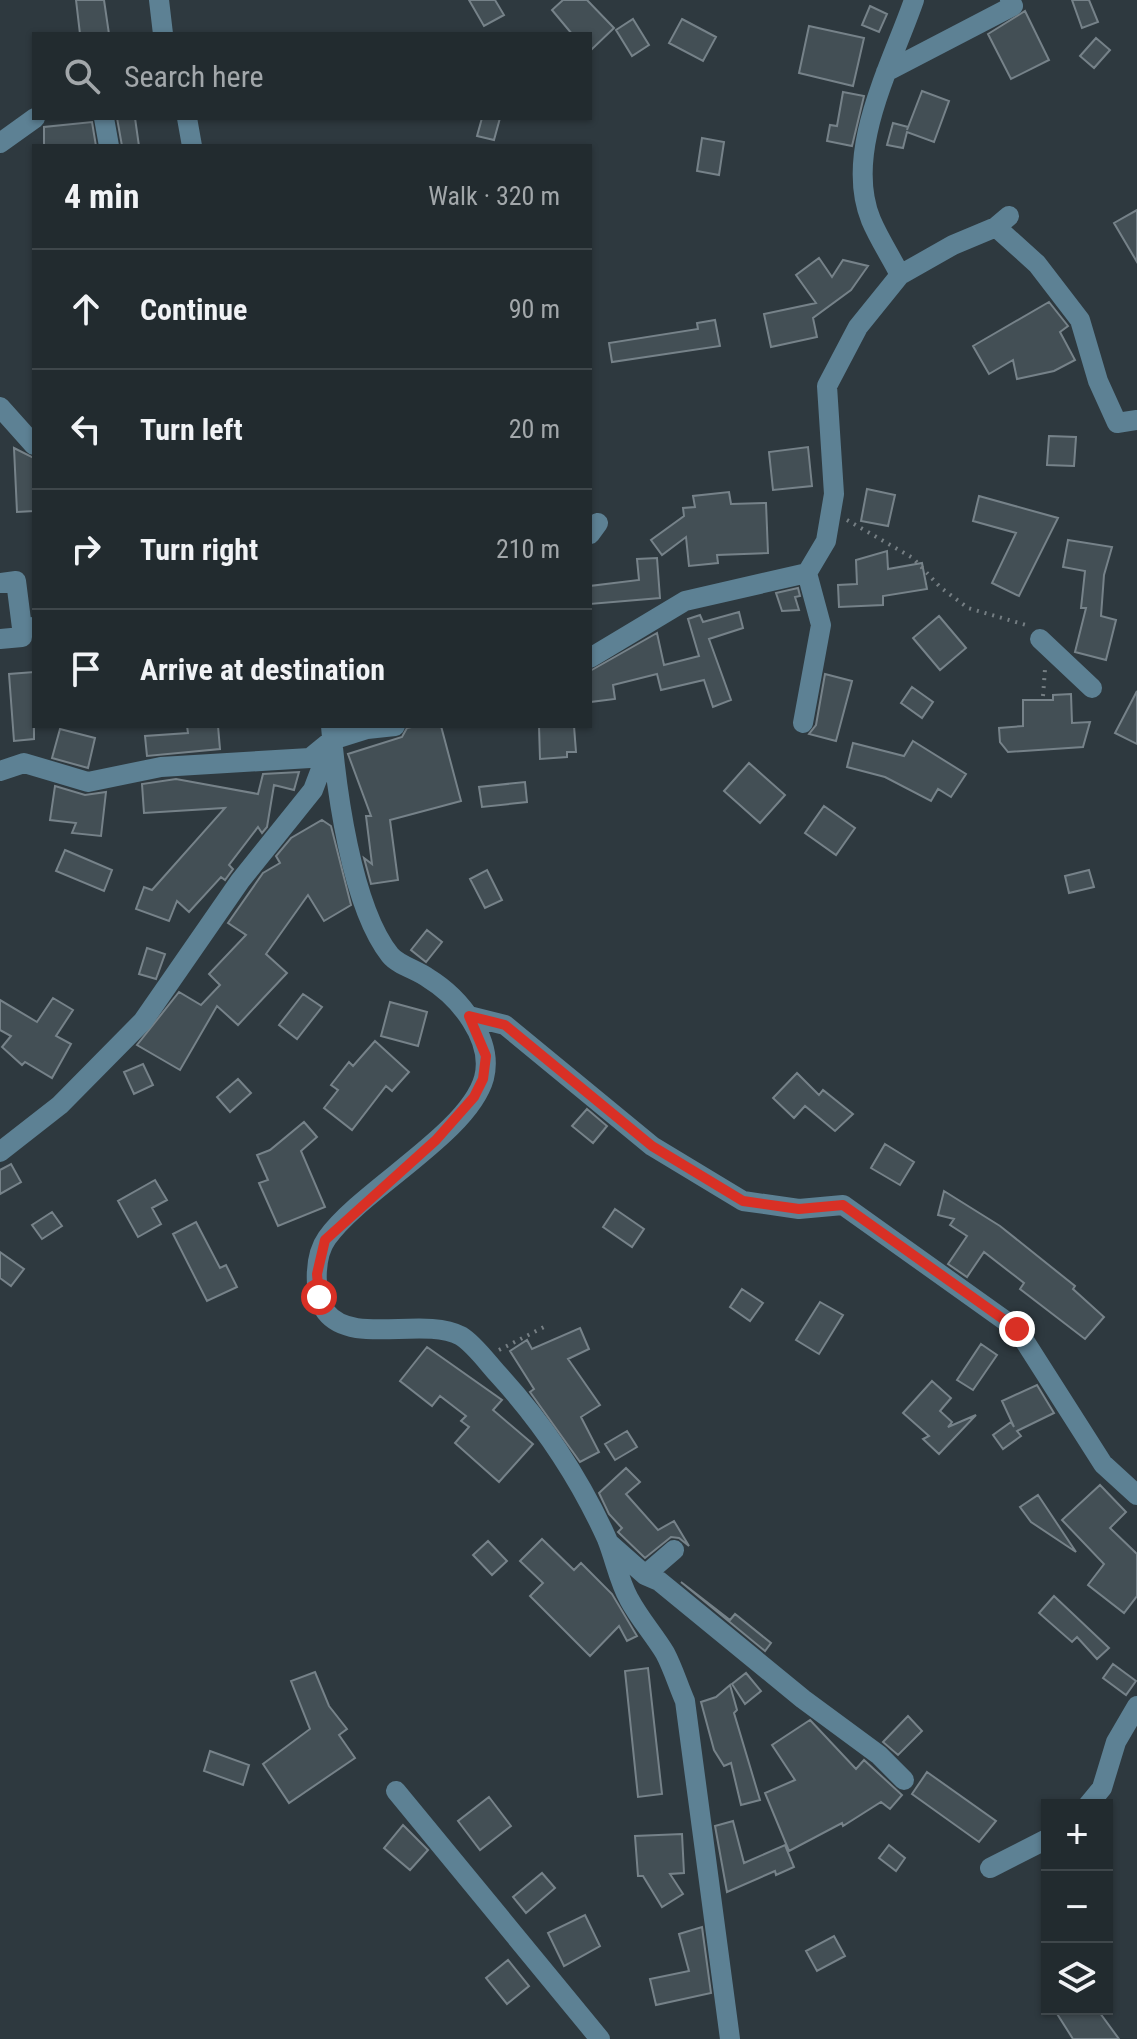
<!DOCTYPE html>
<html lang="en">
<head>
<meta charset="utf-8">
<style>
  body { margin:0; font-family:"Roboto Condensed",sans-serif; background:#2a3337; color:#f1f3f6 }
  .controls { position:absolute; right:24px; bottom:24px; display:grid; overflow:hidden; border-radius:0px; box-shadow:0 2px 6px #0004 }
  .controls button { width:72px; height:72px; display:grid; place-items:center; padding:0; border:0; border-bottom:2px solid #3f474b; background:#222b2f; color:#f1f3f6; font:40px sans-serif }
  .stop { position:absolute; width:24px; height:24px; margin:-18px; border:6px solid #d93025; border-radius:50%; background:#fff }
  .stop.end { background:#d93025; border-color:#fff; box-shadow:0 2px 8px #0008 }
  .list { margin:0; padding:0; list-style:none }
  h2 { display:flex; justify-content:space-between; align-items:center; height:104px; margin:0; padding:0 32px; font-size:34px }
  h2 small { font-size:26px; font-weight:400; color:#a2a7aa }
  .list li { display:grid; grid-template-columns:52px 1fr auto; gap:24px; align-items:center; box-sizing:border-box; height:120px; padding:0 32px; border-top:2px solid #3f474b }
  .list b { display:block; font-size:30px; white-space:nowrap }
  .list em { font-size:26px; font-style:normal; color:#a2a7aa }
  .icon { flex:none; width:44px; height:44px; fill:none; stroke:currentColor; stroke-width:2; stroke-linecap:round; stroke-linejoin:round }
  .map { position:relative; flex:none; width:1137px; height:2039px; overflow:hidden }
  .search { position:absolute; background:#222b2f; box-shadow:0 2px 6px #0004; left:32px; top:32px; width:560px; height:88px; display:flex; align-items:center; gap:20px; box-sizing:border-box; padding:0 28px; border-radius:0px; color:#a2a7aa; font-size:30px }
  .panel { position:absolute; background:#222b2f; box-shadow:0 2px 6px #0004; left:32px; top:144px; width:560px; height:584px; border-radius:0px }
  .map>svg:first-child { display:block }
</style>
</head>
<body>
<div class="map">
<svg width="1137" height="2039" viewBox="0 0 1137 2039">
  <rect width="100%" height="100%" fill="#2e393f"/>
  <path fill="#434f55" stroke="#768289" stroke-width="2" d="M 76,0 L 104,0 L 109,34 L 80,34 Z
    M 469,0 L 495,0 L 504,15 L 484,26 Z
    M 563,0 L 587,0 L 614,28 L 590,51 L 590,34 L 572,34 L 552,10 Z
    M 1072,0 L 1089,0 L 1098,22 L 1082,28 Z
    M 870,6 L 887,14 L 879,32 L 862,25 Z
    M 1025,11 L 1049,60 L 1011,79 L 988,34 Z
    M 633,19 L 649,45 L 632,56 L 616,30 Z
    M 682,19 L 716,37 L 703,61 L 669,43 Z
    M 809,26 L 864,38 L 853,86 L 799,73 Z
    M 1096,38 L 1110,50 L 1094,68 L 1080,56 Z
    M 922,91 L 949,101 L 934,142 L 907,132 L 903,148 L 887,145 L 893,123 L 908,127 L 907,130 Z
    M 843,92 L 864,96 L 852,146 L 827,141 L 830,125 L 837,126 Z
    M 117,118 L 135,118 L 139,146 L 122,146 Z
    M 482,118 L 500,118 L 494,140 L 477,136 Z
    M 92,122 L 96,146 L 44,146 L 44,127 Z
    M 702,138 L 724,142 L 719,175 L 697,171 Z
    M 1137,210 L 1137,262 L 1114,223 Z
    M 819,258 L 832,277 L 843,260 L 868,266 L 851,290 L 813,318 L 817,337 L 771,347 L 764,314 L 816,303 L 796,275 Z
    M 1049,302 L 1068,326 L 1060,332 L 1075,360 L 1054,371 L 1017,379 L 1013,360 L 989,374 L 973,346 Z
    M 715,320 L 720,346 L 612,362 L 609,343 L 698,329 L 697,323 Z
    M 1049,436 L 1076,437 L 1074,466 L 1047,465 Z
    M 808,447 L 812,486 L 773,490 L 769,452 Z
    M 14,448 L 34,458 L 34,511 L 17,512 Z
    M 867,489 L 895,495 L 888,526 L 861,521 Z
    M 729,492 L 731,504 L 766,503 L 768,553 L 717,555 L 718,563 L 689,566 L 686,537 L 662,555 L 651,540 L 684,516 L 683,508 L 695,507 L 693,496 Z
    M 979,496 L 1058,518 L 1019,596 L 992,583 L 1016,533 L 973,521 Z
    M 1068,540 L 1112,547 L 1104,575 L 1101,616 L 1116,620 L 1106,660 L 1075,652 L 1086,608 L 1081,608 L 1085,571 L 1063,567 Z
    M 887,551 L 888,569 L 922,563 L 927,589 L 883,596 L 883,605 L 839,607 L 838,585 L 857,584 L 856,560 Z
    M 657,558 L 660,598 L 590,604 L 590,586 L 639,580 L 637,559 Z
    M 798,588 L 800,596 L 795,597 L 799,610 L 782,611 L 776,593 Z
    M 739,612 L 743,628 L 709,639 L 731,700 L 713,707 L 704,680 L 661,690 L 657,674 L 613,685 L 615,699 L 590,702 L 590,671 L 657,633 L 664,665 L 699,656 L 688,619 L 700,615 L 703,622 Z
    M 939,616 L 966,648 L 940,670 L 913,638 Z
    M 34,672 L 34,739 L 14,741 L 9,674 Z
    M 825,674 L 852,681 L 836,741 L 809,734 L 816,725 Z
    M 912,687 L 933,702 L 922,718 L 901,703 Z
    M 1137,691 L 1137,744 L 1115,733 Z
    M 1071,694 L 1072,723 L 1090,722 L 1083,747 L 1008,752 L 1000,742 L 999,728 L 1023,726 L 1023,700 L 1053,700 L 1053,695 Z
    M 187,726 L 218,726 L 220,749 L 147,756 L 145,736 L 188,733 Z
    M 416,726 L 441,726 L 461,801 L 390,820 L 398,880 L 371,884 L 364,858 L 372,864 L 366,816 L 371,816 L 348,754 L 402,737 L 407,728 Z
    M 539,726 L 574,726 L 576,752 L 567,752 L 567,757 L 540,759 Z
    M 60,729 L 95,738 L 88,768 L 52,758 Z
    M 913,741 L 966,774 L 951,797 L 938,789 L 931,801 L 885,777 L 847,767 L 853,743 L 904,756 Z
    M 749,763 L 785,795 L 760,823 L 724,791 Z
    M 299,772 L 294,790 L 274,785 L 267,827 L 262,833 L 258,827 L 229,865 L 233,869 L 225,880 L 221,877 L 189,912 L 177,901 L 169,921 L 136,909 L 144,887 L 152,890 L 225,808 L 144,813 L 142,784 L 176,779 L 258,794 L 263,774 Z
    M 525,782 L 527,802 L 482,807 L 479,787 Z
    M 55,786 L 85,795 L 106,792 L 101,836 L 72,833 L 76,823 L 50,820 Z
    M 824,806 L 855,828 L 836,855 L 805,833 Z
    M 322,820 L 331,826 L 351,905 L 324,921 L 308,895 L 266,954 L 287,973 L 238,1025 L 217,1006 L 180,1070 L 137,1045 L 179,992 L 201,1005 L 220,985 L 209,974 L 246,935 L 228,923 L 263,873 L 280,863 L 276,856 L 291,838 Z
    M 65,850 L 112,870 L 104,891 L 56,871 Z
    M 487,870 L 502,900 L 485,908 L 470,879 Z
    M 1089,870 L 1094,887 L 1069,893 L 1065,876 Z
    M 427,930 L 442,942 L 426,962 L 411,950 Z
    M 147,948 L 165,954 L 156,979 L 139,974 Z
    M 303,994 L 322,1007 L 297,1039 L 279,1025 Z
    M 53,998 L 73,1010 L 56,1036 L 71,1044 L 52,1078 L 25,1062 L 22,1065 L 2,1047 L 11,1036 L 0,1030 L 0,1000 L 37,1022 Z
    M 390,1002 L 427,1012 L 418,1046 L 381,1036 Z
    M 375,1041 L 409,1072 L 392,1091 L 386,1086 L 352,1130 L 324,1108 L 338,1090 L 331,1085 L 349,1062 L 353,1066 Z
    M 143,1064 L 153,1085 L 134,1094 L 124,1072 Z
    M 797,1073 L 819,1095 L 823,1090 L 853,1114 L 835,1131 L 805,1106 L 794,1118 L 773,1098 Z
    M 238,1079 L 251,1093 L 230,1112 L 217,1097 Z
    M 587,1109 L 607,1126 L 593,1143 L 572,1126 Z
    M 304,1122 L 317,1137 L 301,1151 L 325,1207 L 278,1226 L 259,1183 L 268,1180 L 257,1155 L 270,1150 Z
    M 885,1144 L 914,1162 L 900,1185 L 871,1168 Z
    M 11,1164 L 21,1182 L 0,1194 L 0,1170 Z
    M 155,1180 L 167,1200 L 152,1208 L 161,1224 L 138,1237 L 118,1201 Z
    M 944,1191 L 1000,1226 L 1075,1286 L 1073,1289 L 1104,1317 L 1085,1339 L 1020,1289 L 1024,1283 L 984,1252 L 967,1277 L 948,1264 L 967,1236 L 950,1225 L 954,1219 L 938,1215 Z
    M 615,1209 L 644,1229 L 632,1247 L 603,1227 Z
    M 52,1212 L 62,1226 L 42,1239 L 32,1225 Z
    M 196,1222 L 220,1268 L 226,1265 L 237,1287 L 207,1301 L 173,1234 Z
    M 0,1252 L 24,1269 L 11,1286 L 0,1278 Z
    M 742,1289 L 763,1303 L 750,1321 L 730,1307 Z
    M 820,1302 L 843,1315 L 819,1354 L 796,1340 Z
    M 580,1328 L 589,1349 L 568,1359 L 600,1405 L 581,1417 L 599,1452 L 580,1462 L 530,1392 L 534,1389 L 510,1351 L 527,1340 L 532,1349 Z
    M 981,1344 L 997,1355 L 973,1390 L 957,1380 Z
    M 427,1347 L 502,1400 L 493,1410 L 533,1444 L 499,1482 L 455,1443 L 469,1427 L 461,1421 L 466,1416 L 440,1396 L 432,1406 L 400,1381 Z
    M 932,1381 L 951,1398 L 940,1411 L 952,1422 L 948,1427 L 976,1415 L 939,1454 L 923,1439 L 929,1436 L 903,1413 Z
    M 1037,1385 L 1054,1413 L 1017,1431 L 1021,1436 L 1003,1449 L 993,1435 L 1011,1422 L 1014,1427 L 1002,1401 Z
    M 627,1431 L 637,1447 L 615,1460 L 605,1444 Z
    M 626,1468 L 640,1482 L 626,1494 L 658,1530 L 674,1521 L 689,1546 L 679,1538 L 671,1537 L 645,1558 L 618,1532 L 622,1528 L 609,1514 L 599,1493 Z
    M 1100,1485 L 1126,1512 L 1110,1528 L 1137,1554 L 1137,1596 L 1124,1613 L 1088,1585 L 1104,1564 L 1062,1520 Z
    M 1038,1495 L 1076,1552 L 1031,1522 L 1020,1507 Z
    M 542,1539 L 574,1570 L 581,1563 L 612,1594 L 637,1636 L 627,1641 L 619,1626 L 590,1656 L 530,1596 L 543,1583 L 520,1561 Z
    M 488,1541 L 507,1561 L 492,1575 L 473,1555 Z
    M 681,1582 L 730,1620 L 735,1614 L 771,1643 L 765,1651 Z
    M 1054,1596 L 1109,1648 L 1097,1659 L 1077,1637 L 1072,1642 L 1039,1613 Z
    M 1113,1664 L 1136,1681 L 1126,1695 L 1103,1678 Z
    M 648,1668 L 662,1794 L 638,1797 L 625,1671 Z
    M 315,1672 L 329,1706 L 347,1729 L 339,1735 L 355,1758 L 289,1803 L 263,1764 L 310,1729 L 291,1681 Z
    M 746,1673 L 761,1691 L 745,1704 L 732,1684 Z
    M 730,1685 L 737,1710 L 734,1713 L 760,1800 L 741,1805 L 731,1763 L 724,1766 L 714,1750 L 701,1702 L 716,1697 Z
    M 908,1716 L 922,1731 L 898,1755 L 883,1742 Z
    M 810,1720 L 856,1769 L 864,1760 L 902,1795 L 890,1809 L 881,1802 L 843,1826 L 842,1823 L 789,1851 L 765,1793 L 795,1780 L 772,1745 Z
    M 210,1751 L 249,1765 L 243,1785 L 204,1771 Z
    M 927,1772 L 996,1821 L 979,1842 L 912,1794 Z
    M 489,1797 L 511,1826 L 480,1850 L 458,1821 Z
    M 733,1821 L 744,1863 L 785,1845 L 794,1867 L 776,1875 L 775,1871 L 727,1892 L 715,1826 Z
    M 403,1825 L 428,1850 L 410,1870 L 384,1848 Z
    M 682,1834 L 684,1873 L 670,1874 L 683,1894 L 662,1907 L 643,1876 L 638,1876 L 635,1836 Z
    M 889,1845 L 905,1858 L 896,1871 L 879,1858 Z
    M 542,1873 L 555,1888 L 526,1913 L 513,1897 Z
    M 585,1915 L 600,1946 L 564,1966 L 548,1933 Z
    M 702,1927 L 711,1993 L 656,2005 L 650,1979 L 689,1971 L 679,1934 Z
    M 834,1936 L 845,1956 L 817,1971 L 806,1951 Z
    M 508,1960 L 529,1986 L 507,2004 L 486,1978 Z
    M 1054,2009 L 1097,2009 L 1119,2039 L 1073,2039 Z"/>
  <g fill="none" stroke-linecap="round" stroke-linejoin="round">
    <path stroke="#757e83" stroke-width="4" stroke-dasharray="2 6" stroke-linecap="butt" d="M 847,520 L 913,558 L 940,587 L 968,608 L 1026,625
      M 1043,696 L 1045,669
      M 499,1350 L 544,1327"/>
    <path stroke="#5d8194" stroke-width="20" d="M 159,0 L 163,34
      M 886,72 L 1013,6 L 1010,0
      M 104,118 L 109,146
      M 187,118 L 192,146
      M 0,143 L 35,118
      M 996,227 L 1037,264 L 1080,320 L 1098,381 L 1117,423 L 1137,420
      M 900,275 L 953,245 L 996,227 L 1009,216
      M 0,407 L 34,445
      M 590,534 L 598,523
      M 0,583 L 16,581 L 22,628 L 34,627
      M 0,639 L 22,637 L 22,628
      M 1040,639 L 1092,688
      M 590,658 L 685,601 L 807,573 L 826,541 L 834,494 L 827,386 L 858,327 L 900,275 C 891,257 879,239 871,220 C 843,152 892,64 914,0
      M 803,723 L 821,625 L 807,573
      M 331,726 C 336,787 351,906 390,955 C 398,965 417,970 428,978 C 459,997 494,1039 484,1078 C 469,1133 361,1190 327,1238 C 314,1256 313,1295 326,1312 C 352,1346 423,1316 461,1336 C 474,1344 487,1362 497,1373 C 542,1422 580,1479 607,1539 C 615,1559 619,1581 629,1599 C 639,1618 654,1635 665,1653 C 673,1668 678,1685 685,1701 L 730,2039
      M 0,771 L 24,763 L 88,782 L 161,767 L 310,758 L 332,740
      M 469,1016 L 505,1025 L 652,1146 L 743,1201 L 799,1209 L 843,1205 L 1017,1329 L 1103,1464 L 1137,1495
      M 0,1152 L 60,1105 L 143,1021 L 240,881 L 313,790 L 332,740 L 367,729 L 395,726
      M 610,1544 L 645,1575 L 659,1581 L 803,1699 L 879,1755 L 904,1780
      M 645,1575 L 674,1550
      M 396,1791 L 600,2039
      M 1088,1805 L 1102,1788 L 1116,1742 L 1137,1706
      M 990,1868 L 1047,1839"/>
  </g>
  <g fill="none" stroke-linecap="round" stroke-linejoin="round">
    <path stroke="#d93025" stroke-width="10" d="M 319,1297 L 317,1274 L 325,1240 L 436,1140 L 474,1097 L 483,1079 L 486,1056 L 469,1016 L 505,1025 L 652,1146 L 743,1201 L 799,1209 L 843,1205 L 1017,1329"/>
  </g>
</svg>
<div class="controls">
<button>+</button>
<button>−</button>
<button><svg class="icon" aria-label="layers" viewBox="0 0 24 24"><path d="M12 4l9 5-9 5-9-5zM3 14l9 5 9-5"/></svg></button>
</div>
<div class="stop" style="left:319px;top:1297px"></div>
<div class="stop end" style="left:1017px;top:1329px"></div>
<div class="search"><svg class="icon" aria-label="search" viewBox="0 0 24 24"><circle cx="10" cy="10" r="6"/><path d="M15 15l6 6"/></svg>Search here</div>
<section class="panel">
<h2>4 min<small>Walk · 320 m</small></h2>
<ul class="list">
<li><svg class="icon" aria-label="ahead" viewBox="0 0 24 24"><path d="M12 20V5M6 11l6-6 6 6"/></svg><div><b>Continue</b></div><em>90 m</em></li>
<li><svg class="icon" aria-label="left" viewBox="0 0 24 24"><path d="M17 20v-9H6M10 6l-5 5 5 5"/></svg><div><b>Turn left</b></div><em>20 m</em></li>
<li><svg class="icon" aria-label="right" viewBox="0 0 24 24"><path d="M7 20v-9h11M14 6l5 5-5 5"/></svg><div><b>Turn right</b></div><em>210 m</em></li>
<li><svg class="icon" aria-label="arrive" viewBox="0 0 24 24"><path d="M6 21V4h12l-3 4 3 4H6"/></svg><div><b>Arrive at destination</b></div></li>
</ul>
</section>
</div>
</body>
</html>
